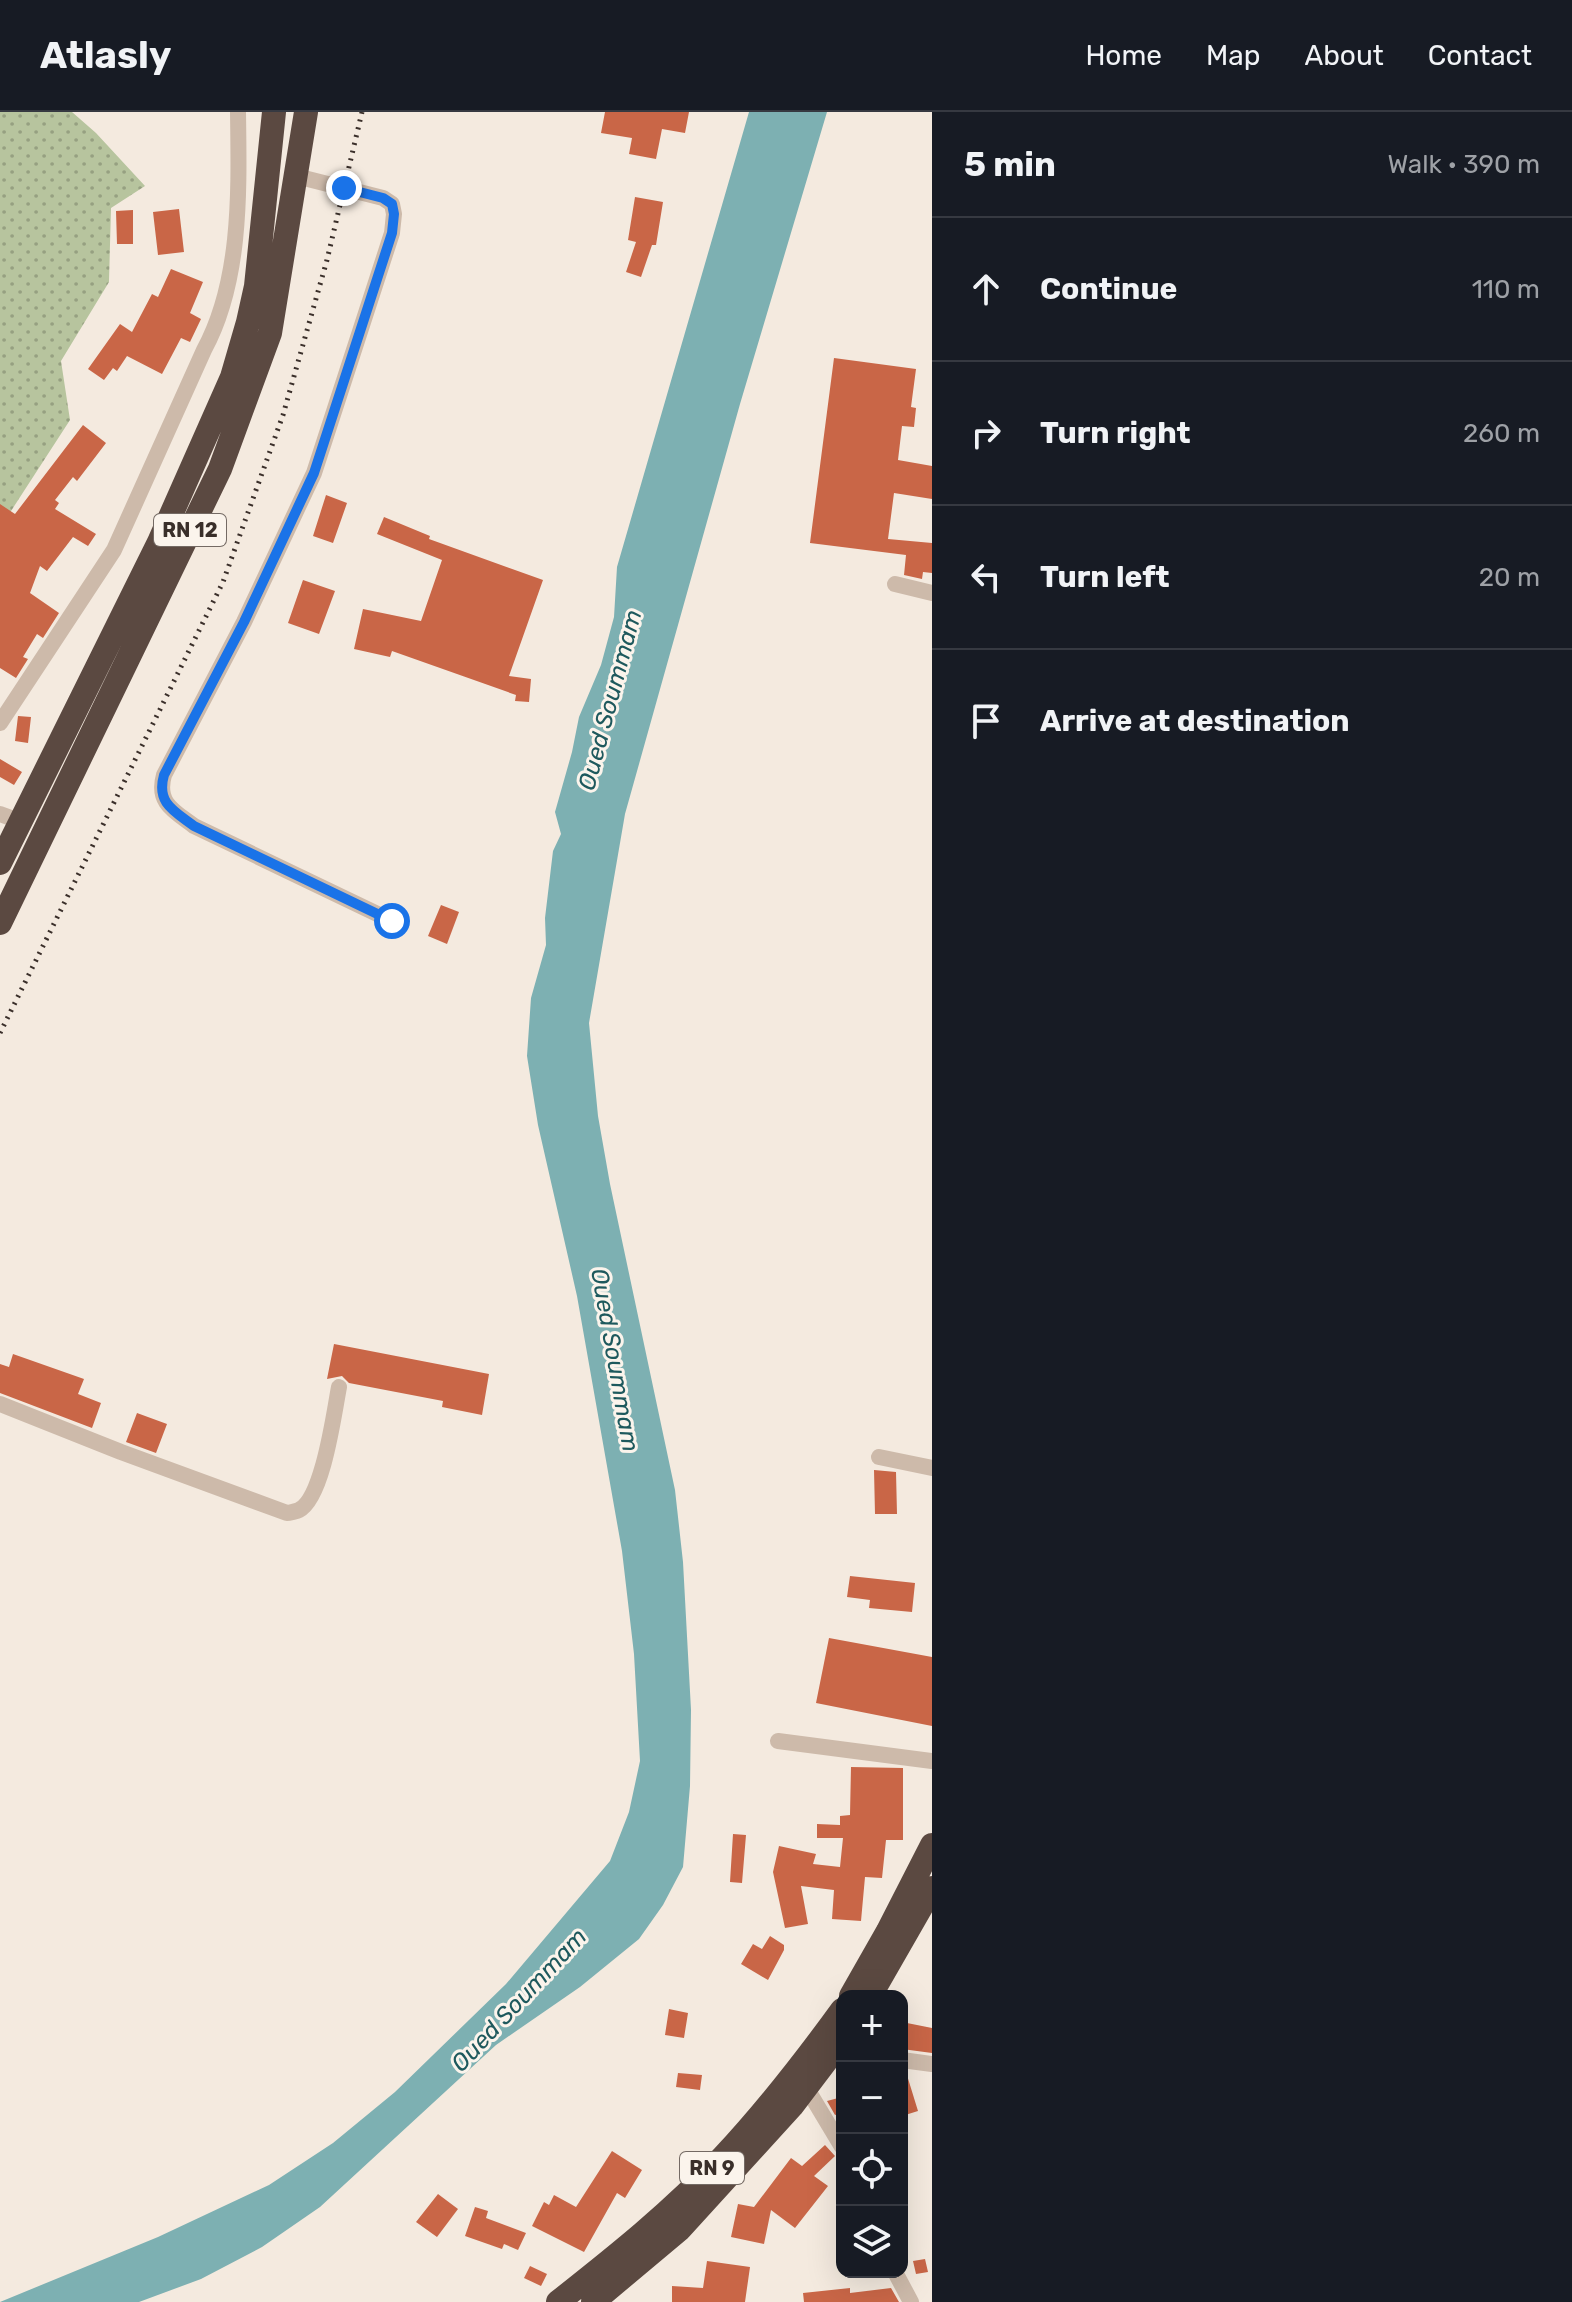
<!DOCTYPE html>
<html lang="en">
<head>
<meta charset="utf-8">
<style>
  body { margin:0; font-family:Rubik,sans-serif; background:#20242c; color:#f1f3f6 }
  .controls { position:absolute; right:24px; bottom:24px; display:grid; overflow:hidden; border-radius:16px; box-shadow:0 8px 32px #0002 }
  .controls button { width:72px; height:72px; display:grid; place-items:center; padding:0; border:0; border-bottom:2px solid #363941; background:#171b24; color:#f1f3f6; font:40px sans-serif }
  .stop { position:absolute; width:24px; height:24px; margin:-18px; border:6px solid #1a73e8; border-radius:50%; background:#fff }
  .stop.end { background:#1a73e8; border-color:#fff; box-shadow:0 2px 8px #0008 }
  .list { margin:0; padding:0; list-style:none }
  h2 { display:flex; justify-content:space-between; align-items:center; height:104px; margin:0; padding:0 32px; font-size:34px }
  h2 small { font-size:26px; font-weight:400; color:#9ea1a6 }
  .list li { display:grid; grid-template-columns:52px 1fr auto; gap:24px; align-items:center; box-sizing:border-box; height:144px; padding:0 32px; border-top:2px solid #363941 }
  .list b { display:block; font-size:30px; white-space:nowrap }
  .list em { font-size:26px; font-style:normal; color:#9ea1a6 }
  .icon { flex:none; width:44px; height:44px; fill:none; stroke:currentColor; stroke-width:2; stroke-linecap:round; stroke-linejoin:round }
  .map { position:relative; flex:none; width:932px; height:2190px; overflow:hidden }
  header { display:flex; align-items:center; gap:48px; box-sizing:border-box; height:112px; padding:0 40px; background:#171b24; border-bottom:2px solid #363941 }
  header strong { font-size:38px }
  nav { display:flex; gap:44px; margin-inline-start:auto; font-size:28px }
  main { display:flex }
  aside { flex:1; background:#171b24 }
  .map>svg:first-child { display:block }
</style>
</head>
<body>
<header>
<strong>Atlasly</strong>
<nav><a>Home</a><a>Map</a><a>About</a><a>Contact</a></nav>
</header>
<main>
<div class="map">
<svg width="932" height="2190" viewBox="0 0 932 2190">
  <defs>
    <pattern id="grass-dots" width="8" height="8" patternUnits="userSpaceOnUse" patternTransform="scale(2)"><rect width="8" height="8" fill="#b7c49e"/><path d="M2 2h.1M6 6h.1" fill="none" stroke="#96a081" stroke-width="1.8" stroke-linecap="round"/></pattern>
  </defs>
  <rect width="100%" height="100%" fill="#f4eadf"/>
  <path fill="url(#grass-dots)" d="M 0,0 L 72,0 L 96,21 L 145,74 L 111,96 L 109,170 L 61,249 L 70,308 L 0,416 Z"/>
  <path fill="#7db0b2" d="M 749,0 L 827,0 L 740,292 L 625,702 L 589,911 L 598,1004 L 610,1072 L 675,1378 L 683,1450 L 691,1598 L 690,1674 L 683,1755 L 663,1793 L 639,1827 L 580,1875 L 496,1933 L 320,2095 L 262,2135 L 201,2167 L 139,2190 L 0,2190 L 158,2125 L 269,2073 L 333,2031 L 395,1980 L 506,1872 L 610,1749 L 629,1700 L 640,1649 L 634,1542 L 622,1439 L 577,1184 L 538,1013 L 527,944 L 531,886 L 546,833 L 545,806 L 553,739 L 561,722 L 555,700 L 572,640 L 579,605 L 601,553 L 614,505 L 617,455 Z"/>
  <path fill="#c96647" d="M 605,0 L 689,0 L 685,21 L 662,17 L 656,47 L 629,42 L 632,26 L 601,21 Z
    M 635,85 L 663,90 L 656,133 L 652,133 L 641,165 L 626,160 L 636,130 L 628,128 Z
    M 179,97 L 184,140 L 158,143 L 153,100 Z
    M 133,98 L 133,132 L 117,132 L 116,99 Z
    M 171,157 L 203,170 L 190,201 L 201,207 L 190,230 L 181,226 L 162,262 L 127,244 L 117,259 L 113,256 L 104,268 L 88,257 L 120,212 L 132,220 L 152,182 L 158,185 Z
    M 834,246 L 916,257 L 911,295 L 916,296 L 914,315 L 902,314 L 898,348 L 932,354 L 932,387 L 894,381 L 888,427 L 932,431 L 932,461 L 923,460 L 922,467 L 904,463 L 906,443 L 810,431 Z
    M 83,313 L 106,331 L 77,369 L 73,365 L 55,388 L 59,391 L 55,397 L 96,422 L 88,434 L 73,425 L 47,459 L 40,454 L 30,481 L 59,501 L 43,526 L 37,522 L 23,545 L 28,547 L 16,566 L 0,556 L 0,392 L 15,402 Z
    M 326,383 L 347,391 L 333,431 L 313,424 Z
    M 384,405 L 430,424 L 429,427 L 543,468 L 509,564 L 531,567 L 529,590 L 515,589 L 516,583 L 392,539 L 390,545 L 354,537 L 363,497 L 421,509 L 442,448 L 377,422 Z
    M 303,468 L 335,479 L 319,522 L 288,511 Z
    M 18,604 L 31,605 L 28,631 L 15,629 Z
    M 0,647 L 22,660 L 14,673 L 0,665 Z
    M 441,793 L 459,800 L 447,832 L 428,824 Z
    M 334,1232 L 489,1262 L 482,1303 L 442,1295 L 443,1289 L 349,1271 L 342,1264 L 327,1267 Z
    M 13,1242 L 84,1267 L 78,1282 L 101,1291 L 92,1316 L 0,1281 L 0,1252 L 9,1255 Z
    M 137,1301 L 167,1312 L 156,1341 L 126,1330 Z
    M 874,1358 L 896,1360 L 897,1402 L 875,1402 Z
    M 850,1464 L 915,1471 L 912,1500 L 869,1496 L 870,1488 L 847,1485 Z
    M 829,1526 L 932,1545 L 932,1614 L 816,1591 Z
    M 851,1655 L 903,1656 L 903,1728 L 886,1728 L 882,1766 L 865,1765 L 861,1809 L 832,1807 L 834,1778 L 801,1774 L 808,1812 L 785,1816 L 773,1760 L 779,1734 L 816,1742 L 813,1752 L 840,1755 L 843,1726 L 817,1726 L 817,1712 L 840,1713 L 840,1704 L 850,1703 Z
    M 733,1722 L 746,1723 L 742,1771 L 730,1770 Z
    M 770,1824 L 784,1833 L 784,1838 L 768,1868 L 741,1852 L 753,1832 L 762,1837 Z
    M 669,1897 L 688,1901 L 684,1926 L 665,1923 Z
    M 902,1910 L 932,1916 L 932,1941 L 902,1937 Z
    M 902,1959 L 906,1960 L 918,1999 L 902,2004 Z
    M 678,1961 L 702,1963 L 700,1978 L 676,1975 Z
    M 842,1985 L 842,2001 L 835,2003 L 827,1989 Z
    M 825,2033 L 835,2044 L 814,2064 L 828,2074 L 795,2116 L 771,2098 L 764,2132 L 731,2125 L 738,2092 L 754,2095 L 791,2046 L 802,2054 Z
    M 612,2039 L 642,2058 L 625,2086 L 617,2081 L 584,2140 L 532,2114 L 544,2090 L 549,2093 L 554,2083 L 576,2095 Z
    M 438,2082 L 458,2097 L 437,2125 L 416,2110 Z
    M 475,2095 L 488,2099 L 486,2106 L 526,2121 L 518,2138 L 504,2132 L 502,2137 L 465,2124 Z
    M 925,2147 L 928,2160 L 916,2162 L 913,2149 Z
    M 707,2149 L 750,2155 L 745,2190 L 672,2190 L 672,2174 L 703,2176 Z
    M 530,2154 L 547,2162 L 541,2174 L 524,2166 Z
    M 850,2176 L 850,2181 L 891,2176 L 899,2190 L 804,2190 L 803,2181 Z"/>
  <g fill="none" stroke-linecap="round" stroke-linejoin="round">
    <path stroke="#cdbaaa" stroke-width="16" d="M 296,64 L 383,86 L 392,92 L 394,102 L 392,121 L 314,361 L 244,510 L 164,663 C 156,691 174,699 194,714 L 392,809
      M 895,472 L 932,481
      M 0,611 L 114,438 L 204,238 C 242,168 239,77 238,0
      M 0,702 L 22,710
      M 0,1292 L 121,1340 L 287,1401 C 289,1401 297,1399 299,1398 C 323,1386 334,1301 339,1275
      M 879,1345 L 932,1356
      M 778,1629 L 932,1649
      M 902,1948 L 932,1952
      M 806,1975 L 842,2035
      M 895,2160 L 911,2190"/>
    <path stroke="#5b4941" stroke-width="24" d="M 0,751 L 159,430 L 232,265 L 248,210 L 256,174 L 274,0
      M 0,811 L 220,357 L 270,221 L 306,0
      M 877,1872 L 932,1776
      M 851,1884 L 888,1819 L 932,1733
      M 558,2190 C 615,2145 673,2099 723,2045 C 766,1999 805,1949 842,1898
      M 593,2190 L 680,2117 L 792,1994 L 842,1928"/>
    <path stroke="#3a2f2a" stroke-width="5" stroke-dasharray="2 6" stroke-linecap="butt" d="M 0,921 L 223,470 L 283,303 L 327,148 L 362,0"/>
  </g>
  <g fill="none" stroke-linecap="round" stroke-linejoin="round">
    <path stroke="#1a73e8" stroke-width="10" d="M 344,76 L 383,86 L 392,92 L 394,102 L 392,121 L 314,361 L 244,510 L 164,663 C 156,691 174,699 194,714 L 392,809"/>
  </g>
  <g text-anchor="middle" stroke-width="6" stroke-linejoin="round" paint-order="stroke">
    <g fill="#fbf4ec" stroke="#746a64" stroke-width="2">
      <rect x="154" y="402" width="72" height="32" rx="6"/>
      <rect x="680" y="2040" width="64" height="32" rx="6"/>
    </g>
    <g font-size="20" font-weight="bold" fill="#3a2f2a">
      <text x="190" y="425">RN 12</text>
      <text x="712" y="2063">RN 9</text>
    </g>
    <g font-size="24" font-style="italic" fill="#1e595d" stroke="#fbf4ec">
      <text transform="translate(610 588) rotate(-75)" y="8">Oued Soummam</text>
      <text transform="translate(615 1248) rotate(80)" y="8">Oued Soummam</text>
      <text transform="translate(519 1888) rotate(-47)" y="8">Oued Soummam</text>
    </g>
  </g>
</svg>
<div class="controls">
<button>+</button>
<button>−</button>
<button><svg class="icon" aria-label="locate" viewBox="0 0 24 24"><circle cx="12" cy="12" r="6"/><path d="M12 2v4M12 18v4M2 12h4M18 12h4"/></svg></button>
<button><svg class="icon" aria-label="layers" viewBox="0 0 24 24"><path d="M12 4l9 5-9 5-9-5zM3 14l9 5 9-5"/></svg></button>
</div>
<div class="stop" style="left:392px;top:809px"></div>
<div class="stop end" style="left:344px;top:76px"></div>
</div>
<aside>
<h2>5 min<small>Walk · 390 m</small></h2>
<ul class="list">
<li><svg class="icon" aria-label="ahead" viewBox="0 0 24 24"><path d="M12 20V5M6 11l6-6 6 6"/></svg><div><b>Continue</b></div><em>110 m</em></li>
<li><svg class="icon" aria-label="right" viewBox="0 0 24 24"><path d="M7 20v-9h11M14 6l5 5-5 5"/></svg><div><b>Turn right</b></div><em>260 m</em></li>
<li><svg class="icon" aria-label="left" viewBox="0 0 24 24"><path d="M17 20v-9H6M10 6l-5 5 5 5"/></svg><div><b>Turn left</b></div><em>20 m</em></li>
<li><svg class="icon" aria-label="arrive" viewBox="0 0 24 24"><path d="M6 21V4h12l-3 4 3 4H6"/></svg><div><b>Arrive at destination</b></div></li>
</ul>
</aside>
</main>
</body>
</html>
